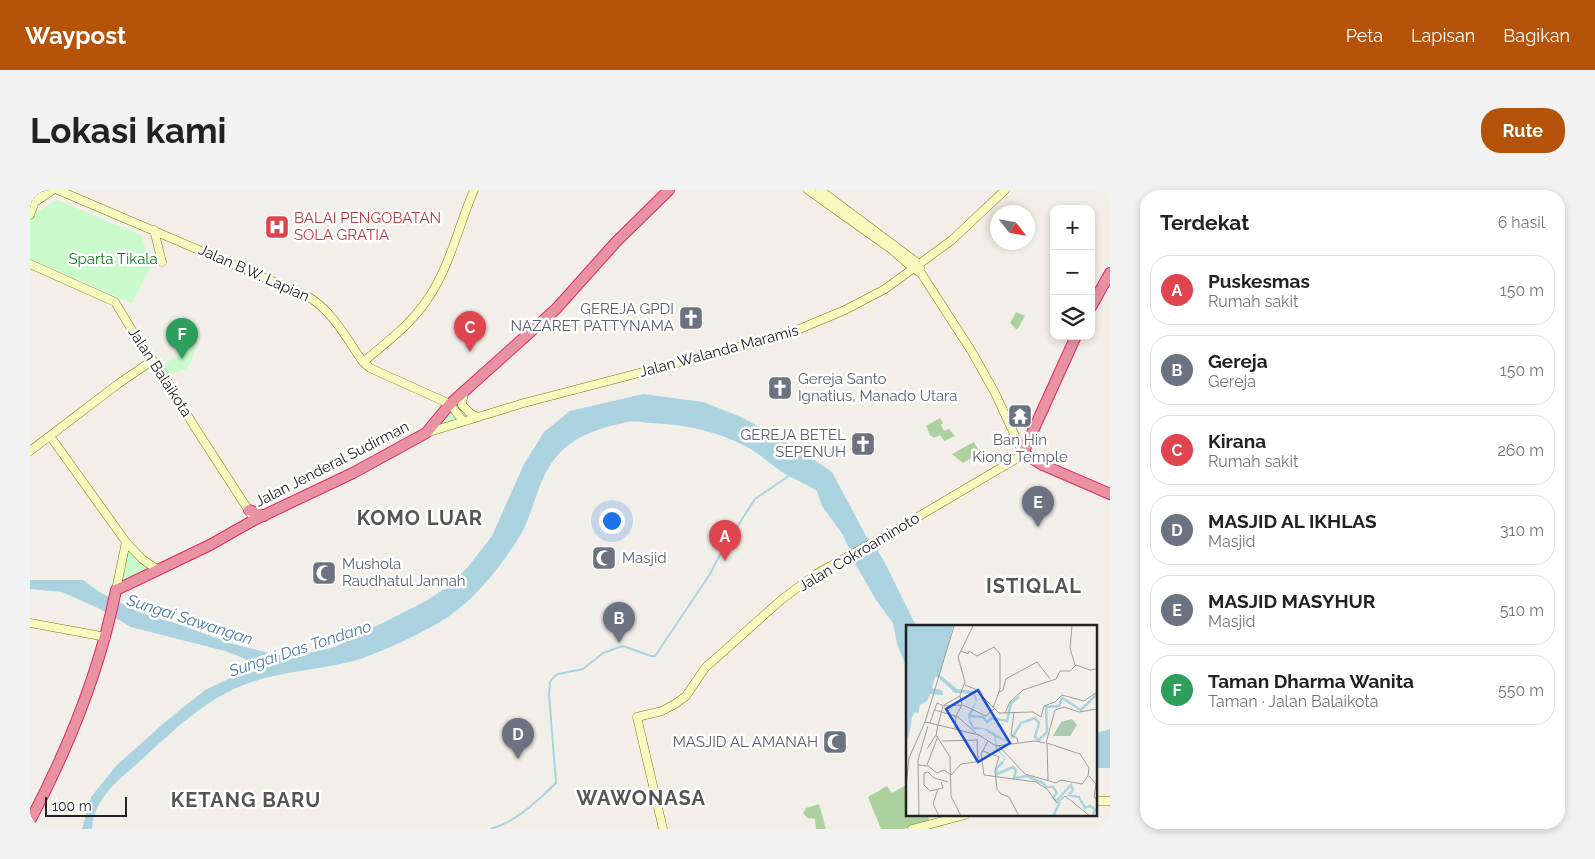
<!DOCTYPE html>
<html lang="id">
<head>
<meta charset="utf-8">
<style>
  body { margin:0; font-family:Raleway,sans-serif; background:#f2f2f2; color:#222 }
  .controls { position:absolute; right:15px; top:15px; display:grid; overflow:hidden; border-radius:10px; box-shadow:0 2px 8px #0003 }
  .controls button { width:45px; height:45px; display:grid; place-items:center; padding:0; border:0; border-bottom:1px solid #e0e0e0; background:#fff; color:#222; font:25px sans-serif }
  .compass { position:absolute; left:960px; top:15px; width:45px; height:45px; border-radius:50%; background:#fff; box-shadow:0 2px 8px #0003; rotate:121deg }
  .scale { position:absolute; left:15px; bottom:12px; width:82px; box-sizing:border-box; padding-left:5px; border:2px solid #222; border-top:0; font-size:14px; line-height:18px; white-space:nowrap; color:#222; -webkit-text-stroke:4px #fff; paint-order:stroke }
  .you { position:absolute; left:581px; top:330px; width:18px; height:18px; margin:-12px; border:4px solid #fff; border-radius:50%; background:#1a73e8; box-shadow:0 0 0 8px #1a73e833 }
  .badge { display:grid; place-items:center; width:32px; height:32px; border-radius:50%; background:#b45309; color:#fff; font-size:16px; font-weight:700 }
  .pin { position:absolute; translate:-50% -41px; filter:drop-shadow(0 1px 2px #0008) }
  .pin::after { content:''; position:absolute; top:26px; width:18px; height:15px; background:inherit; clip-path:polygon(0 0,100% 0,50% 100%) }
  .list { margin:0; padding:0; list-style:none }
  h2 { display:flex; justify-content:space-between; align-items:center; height:65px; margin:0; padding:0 20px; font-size:21px }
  h2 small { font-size:16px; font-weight:400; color:#767676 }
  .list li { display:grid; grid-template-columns:32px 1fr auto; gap:15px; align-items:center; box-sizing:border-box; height:70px; margin:0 10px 10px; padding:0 10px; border:1px solid #e0e0e0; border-radius:20px }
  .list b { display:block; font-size:19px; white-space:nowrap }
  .list p { margin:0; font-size:16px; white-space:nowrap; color:#767676 }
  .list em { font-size:16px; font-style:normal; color:#767676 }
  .icon { flex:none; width:28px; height:28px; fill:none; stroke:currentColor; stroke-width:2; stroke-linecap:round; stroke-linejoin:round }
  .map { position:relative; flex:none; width:1080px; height:639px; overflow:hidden; border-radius:20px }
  header { display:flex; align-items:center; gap:30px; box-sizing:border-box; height:70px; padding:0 25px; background:#b45309; color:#fff }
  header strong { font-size:24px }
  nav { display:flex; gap:28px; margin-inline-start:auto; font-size:18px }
  .intro { display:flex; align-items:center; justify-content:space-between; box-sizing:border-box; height:120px; padding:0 30px }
  h1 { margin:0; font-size:35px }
  .button { padding:12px 22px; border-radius:20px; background:#b45309; color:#fff; font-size:18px; font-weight:700 }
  main { display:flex; gap:30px; padding:0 30px }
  aside { flex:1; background:#fff; border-radius:20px; box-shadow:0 2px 8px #0003 }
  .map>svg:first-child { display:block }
</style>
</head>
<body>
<header>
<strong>Waypost</strong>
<nav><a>Peta</a><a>Lapisan</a><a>Bagikan</a></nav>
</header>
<div class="intro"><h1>Lokasi kami</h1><a class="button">Rute</a></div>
<main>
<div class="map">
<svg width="1080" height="639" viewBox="0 0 1080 639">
  <rect width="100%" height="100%" fill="#f2efe9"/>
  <path fill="#add19e" d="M 986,122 L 995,126 L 987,140 L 980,133 Z
    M 910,228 L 913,233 L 911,235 L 914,241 L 919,239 L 925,246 L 914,251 L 910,245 L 904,248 L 900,245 L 896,236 Z
    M 944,252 L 950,263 L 933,273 L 922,264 Z
    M 877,594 L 878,625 L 897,625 L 900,632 L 873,639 L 851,639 L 838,607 L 857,596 L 862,603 Z
    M 789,614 L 796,639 L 786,639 L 785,629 L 777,628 L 773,623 L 776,618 Z"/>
  <path fill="#c8facc" d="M 27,10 L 111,45 L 121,76 L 102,113 L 0,69 L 0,31 L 2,25 Z
    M 166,155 L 163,168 L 156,179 L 136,185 L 129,177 Z
    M 420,216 L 430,230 L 411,238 L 402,236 Z
    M 97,354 L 126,380 L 88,398 Z"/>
  <path fill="#aad3df" d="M 613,204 L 673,212 L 711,227 L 762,255 L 802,282 L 836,346 L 847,359 L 856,375 L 886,436 L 878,437 L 877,479 L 867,454 L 863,433 L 846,410 L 826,375 L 813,345 L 792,316 L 787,301 C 778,295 768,291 759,286 C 744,278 732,265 717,257 C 688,241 653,234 620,233 C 612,232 604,231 597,232 C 556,241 528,252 511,293 C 504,310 500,328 491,344 C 473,374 447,407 418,427 C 407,434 394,441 382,447 C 367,454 339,467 323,471 C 288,480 253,481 219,493 C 175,508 141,543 108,573 C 88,590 63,610 62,639 L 52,639 L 61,607 L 86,576 L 135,532 L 175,500 L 219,479 L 221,475 L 218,471 L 211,467 L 195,461 L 101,437 L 70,419 L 32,402 L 0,399 L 0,390 L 53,390 L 71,403 L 111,423 L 148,434 L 200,453 L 247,465 L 274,464 L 305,457 L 396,411 L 417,397 L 437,378 L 462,346 L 494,274 L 514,242 L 540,221 Z
    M 1080,539 L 1080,578 L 1066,578 L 1066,543 Z"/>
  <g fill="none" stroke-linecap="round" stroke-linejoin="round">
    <path stroke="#aad3df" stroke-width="2" d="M 461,639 C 487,631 506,612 526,593 L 519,504 L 520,492 L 523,488 L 528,484 L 553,479 L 573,463 L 593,456 L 621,466 L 625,466 L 680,384 L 694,357 L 725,309 L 760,285"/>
    <defs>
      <path id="secondary" d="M 28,0 L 277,106 C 303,121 316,148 333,172 L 340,178 L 420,214 L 433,231
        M 790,0 L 889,74 L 890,78
        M 5,12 L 23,0
        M 0,25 L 9,0
        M 124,40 L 132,72
        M 0,74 L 85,112 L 103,142 L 135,187 L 164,236 L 221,324
        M 333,172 C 356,153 380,135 397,110 C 420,77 428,37 444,0
        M 434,201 L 432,215 L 441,224 L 448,227
        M 396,243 L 494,213 L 755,145 L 815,120 L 855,99 L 922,50 L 975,0
        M 20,246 L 96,352 L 112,369 L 128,380
        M 0,261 L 88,194 L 123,170
        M 86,400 L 96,352
        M 0,433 L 76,447
        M 1066,611 L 1080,611
        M 633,639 L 607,527 L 632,521 L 645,514 L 656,506 L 675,478 L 751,410 L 786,384 L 857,345 L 986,269 L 993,263 L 965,203 L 942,162 L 891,83 L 884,79 L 861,59 L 778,0
        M 882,639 L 935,625"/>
      <path id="highway" d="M 1061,117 L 1080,83
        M 1046,146 L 993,263 L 1013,275 L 1080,304
        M 219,320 L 234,326
        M 0,631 C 38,559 70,480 86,400 L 180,355 L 224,330 L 323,283 L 396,243 L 420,214 L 526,119 L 586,52 L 639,0"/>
    </defs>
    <use href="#secondary" stroke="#707d05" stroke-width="9"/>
    <use href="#highway" stroke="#dc2a67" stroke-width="12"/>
    <use href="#secondary" stroke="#f7fabf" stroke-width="8"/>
    <use href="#highway" stroke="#e892a2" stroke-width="10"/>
  </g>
  <defs>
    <symbol id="hospital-square" viewBox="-11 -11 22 22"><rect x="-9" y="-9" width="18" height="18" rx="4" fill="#e0444e" stroke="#fff"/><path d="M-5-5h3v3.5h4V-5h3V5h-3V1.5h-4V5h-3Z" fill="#fff"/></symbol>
    <symbol id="church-square" viewBox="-11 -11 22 22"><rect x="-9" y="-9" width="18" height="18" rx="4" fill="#6b7280" stroke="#fff"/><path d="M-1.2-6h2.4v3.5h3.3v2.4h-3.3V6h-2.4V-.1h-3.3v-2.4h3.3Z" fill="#fff"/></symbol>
    <symbol id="temple-square" viewBox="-11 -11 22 22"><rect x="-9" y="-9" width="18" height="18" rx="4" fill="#6b7280" stroke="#fff"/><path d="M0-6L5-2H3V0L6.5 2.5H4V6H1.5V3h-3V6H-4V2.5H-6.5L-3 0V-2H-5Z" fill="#fff"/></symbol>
    <symbol id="mosque-square" viewBox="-11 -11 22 22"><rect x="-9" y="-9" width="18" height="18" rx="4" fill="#6b7280" stroke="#fff"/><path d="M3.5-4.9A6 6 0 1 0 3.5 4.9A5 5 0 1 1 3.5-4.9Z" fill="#fff"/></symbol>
  </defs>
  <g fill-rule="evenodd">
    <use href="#hospital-square" x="233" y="23" width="28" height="28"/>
    <use href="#church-square" x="647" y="114" width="28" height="28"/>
    <use href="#church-square" x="736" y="184" width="28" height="28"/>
    <use href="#temple-square" x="976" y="212" width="28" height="28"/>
    <use href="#church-square" x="819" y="240" width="28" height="28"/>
    <use href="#mosque-square" x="560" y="354" width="28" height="28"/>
    <use href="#mosque-square" x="280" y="369" width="28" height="28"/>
    <use href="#mosque-square" x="791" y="538" width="28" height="28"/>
  </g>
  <g text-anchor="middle" stroke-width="5" stroke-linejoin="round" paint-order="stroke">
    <g font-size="15" fill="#be3a42" stroke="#fff" text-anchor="start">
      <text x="264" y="33">BALAI PENGOBATAN<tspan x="264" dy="17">SOLA GRATIA</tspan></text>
    </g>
    <g font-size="15" fill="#0c8416" stroke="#fff">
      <text x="83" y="74">Sparta Tikala</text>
    </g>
    <g font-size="15" fill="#222" stroke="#fff">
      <text transform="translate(224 83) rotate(24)" y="5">Jalan B.W. Lapian</text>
      <text transform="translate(689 161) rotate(-15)" y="5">Jalan Walanda Maramis</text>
      <text transform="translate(130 182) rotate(57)" y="5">Jalan Balaikota</text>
      <text transform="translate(302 274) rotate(-27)" y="5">Jalan Jenderal Sudirman</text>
      <text transform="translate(829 362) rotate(-31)" y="5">Jalan Cokroaminoto</text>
    </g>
    <g font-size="15" fill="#5b616d" stroke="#fff" text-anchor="end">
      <text x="644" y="124">GEREJA GPDI<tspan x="644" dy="17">NAZARET PATTYNAMA</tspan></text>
      <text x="768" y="194" text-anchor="start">Gereja Santo<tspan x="768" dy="17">Ignatius, Manado Utara</tspan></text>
      <text x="816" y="250">GEREJA BETEL<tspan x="816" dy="17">SEPENUH</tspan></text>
      <text x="990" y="255" text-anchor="middle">Ban Hin<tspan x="990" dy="17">Kiong Temple</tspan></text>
      <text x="592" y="373" text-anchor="start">Masjid</text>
      <text x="312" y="379" text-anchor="start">Mushola<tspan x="312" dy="17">Raudhatul Jannah</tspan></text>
      <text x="788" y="557">MASJID AL AMANAH</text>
    </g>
    <g font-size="16" font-style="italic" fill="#4a7aab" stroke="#fff">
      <text transform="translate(160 429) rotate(18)" y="6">Sungai Sawangan</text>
      <text transform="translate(270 458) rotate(-18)" y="6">Sungai Das Tondano</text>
    </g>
    <g font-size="20" font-weight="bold" letter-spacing="1" fill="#555" stroke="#fff">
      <text x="390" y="335">KOMO LUAR</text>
      <text x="1004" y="403">ISTIQLAL</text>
      <text x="611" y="615">WAWONASA</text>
      <text x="216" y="617">KETANG BARU</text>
    </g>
  </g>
  <g transform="translate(876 435)">
    <rect width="191" height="191" fill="#f2efe9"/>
    <path d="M 166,94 L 171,100 L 164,111 L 147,111 L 155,97 Z" fill="#aacbaf"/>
    <path d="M 0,1 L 47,1 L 34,50 L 51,64 L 68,66 L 71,75 L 64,94 L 68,102 L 81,104 L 99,115 L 107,112 L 100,116 L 89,112 L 92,125 L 99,132 L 100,134 L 94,140 L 99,133 L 93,128 L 90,123 L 88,111 L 78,104 L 67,104 L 63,97 L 62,89 L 70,77 L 68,69 L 49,68 L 32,52 L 29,52 L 26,63 L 36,65 L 37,70 L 24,69 L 21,76 L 14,80 L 12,89 L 9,87 L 6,92 L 2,115 L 0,113 Z" fill="#aad3df"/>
    <path fill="none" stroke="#aad3df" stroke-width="2.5" d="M 0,44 L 31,50M 0,45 L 10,57 L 27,66M 0,58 L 21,70M 65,91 L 77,92 L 81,97 L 86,93 L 101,96 L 105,78 L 113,72M 106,113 L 115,98 L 129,93 L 133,98 L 129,112 L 133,115 L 141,107 L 140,82 L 153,81 L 156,73 L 175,85 L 191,69M 97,137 L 90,144 L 91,149 L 107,142 L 110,145 L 108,153 L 121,151 L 137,158 L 140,162 L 147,162 L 151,168 L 147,173 L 150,176 L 165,160 L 167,165 L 163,170 L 173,172 L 179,183 L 184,181 L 189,184 L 187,191M 147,191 L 154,177"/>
    <path fill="none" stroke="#9f9d99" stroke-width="1" d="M 166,1 L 164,23 L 169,40M 55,26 L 62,29 L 63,26 L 71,31 L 88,22 L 94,29 L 94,64 L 87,83M 59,60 L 69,64 L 93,88 L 127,87 L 135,92 L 138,81 L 149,77 L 156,70 L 178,76 L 191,67M 92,68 L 97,65 L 100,54 L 131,37 L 144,54M 38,80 L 54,71M 57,80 L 80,91 L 88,84M 29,85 L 52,92 L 70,108M 99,88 L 104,77 L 117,65 L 150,54 L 154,46 L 164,46 L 170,40 L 184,45 L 191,44M 108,88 L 105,110 L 111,113 L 112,117M 19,97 L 48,1M 24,98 L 31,78 L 38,81 L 56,80 L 54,70 L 59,57 L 52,32 L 67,1M 24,98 L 73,110 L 90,121 L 129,116 L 139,118M 32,100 L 37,81M 32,100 L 30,110 L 44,132 L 45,171 L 55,191M 49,104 L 50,91 L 56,80M 71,114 L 72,137M 36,116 L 71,115M 82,116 L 75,129 L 78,150 L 130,157 L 141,164 L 151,178 L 159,171 L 184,191M 140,118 L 149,85 L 158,82 L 173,87 L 191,84M 93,121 L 119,149 L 150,158 L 155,155 L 176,159 L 182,151 L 183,143 L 174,129 L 141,118 L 142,155M 21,124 L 30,110M 77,126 L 93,132 L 89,146 L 91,164 L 95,169 L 103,172 L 113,191M 12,140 L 22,141 L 31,148 L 38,145 L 45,150 L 55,139 L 76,136M 21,140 L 32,111M 183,151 L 190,159 L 188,172 L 191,175M 18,160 L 18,148 L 22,147 L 28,153 L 42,157M 18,160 L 24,166 L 37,163 L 35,157M 0,162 L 3,133 L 19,97 L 24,98M 32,164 L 27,179 L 33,191M 13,191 L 12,135 L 22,101"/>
    <path fill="#1d4ed8" fill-opacity="0.15" stroke="#1d4ed8" stroke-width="2.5" d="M 72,65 L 104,118 L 72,137 L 40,84 Z"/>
    <rect width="191" height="191" fill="none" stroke="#222" stroke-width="2.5"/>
  </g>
</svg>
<div class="controls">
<button>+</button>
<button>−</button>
<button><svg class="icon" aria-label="layers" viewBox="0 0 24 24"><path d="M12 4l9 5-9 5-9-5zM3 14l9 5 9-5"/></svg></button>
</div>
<svg class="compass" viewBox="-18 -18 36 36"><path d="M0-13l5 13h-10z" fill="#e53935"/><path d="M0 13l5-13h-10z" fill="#767676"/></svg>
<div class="scale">100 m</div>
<div class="you"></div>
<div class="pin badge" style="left:695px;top:371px;background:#e0444e">A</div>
<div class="pin badge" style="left:589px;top:453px;background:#6b7280">B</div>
<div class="pin badge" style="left:440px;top:162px;background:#e0444e">C</div>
<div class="pin badge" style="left:488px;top:569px;background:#6b7280">D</div>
<div class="pin badge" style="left:1008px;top:337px;background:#6b7280">E</div>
<div class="pin badge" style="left:152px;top:169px;background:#2e9e5b">F</div>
</div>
<aside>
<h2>Terdekat<small>6 hasil</small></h2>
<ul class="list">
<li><span class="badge" style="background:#e0444e">A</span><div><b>Puskesmas</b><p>Rumah sakit</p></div><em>150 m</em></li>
<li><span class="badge" style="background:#6b7280">B</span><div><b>Gereja</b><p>Gereja</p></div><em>150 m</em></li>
<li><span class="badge" style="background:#e0444e">C</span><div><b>Kirana</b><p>Rumah sakit</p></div><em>260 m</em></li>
<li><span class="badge" style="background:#6b7280">D</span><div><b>MASJID AL IKHLAS</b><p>Masjid</p></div><em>310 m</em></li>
<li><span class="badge" style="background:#6b7280">E</span><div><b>MASJID MASYHUR</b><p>Masjid</p></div><em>510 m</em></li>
<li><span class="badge" style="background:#2e9e5b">F</span><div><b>Taman Dharma Wanita</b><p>Taman · Jalan Balaikota</p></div><em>550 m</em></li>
</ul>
</aside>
</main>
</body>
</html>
